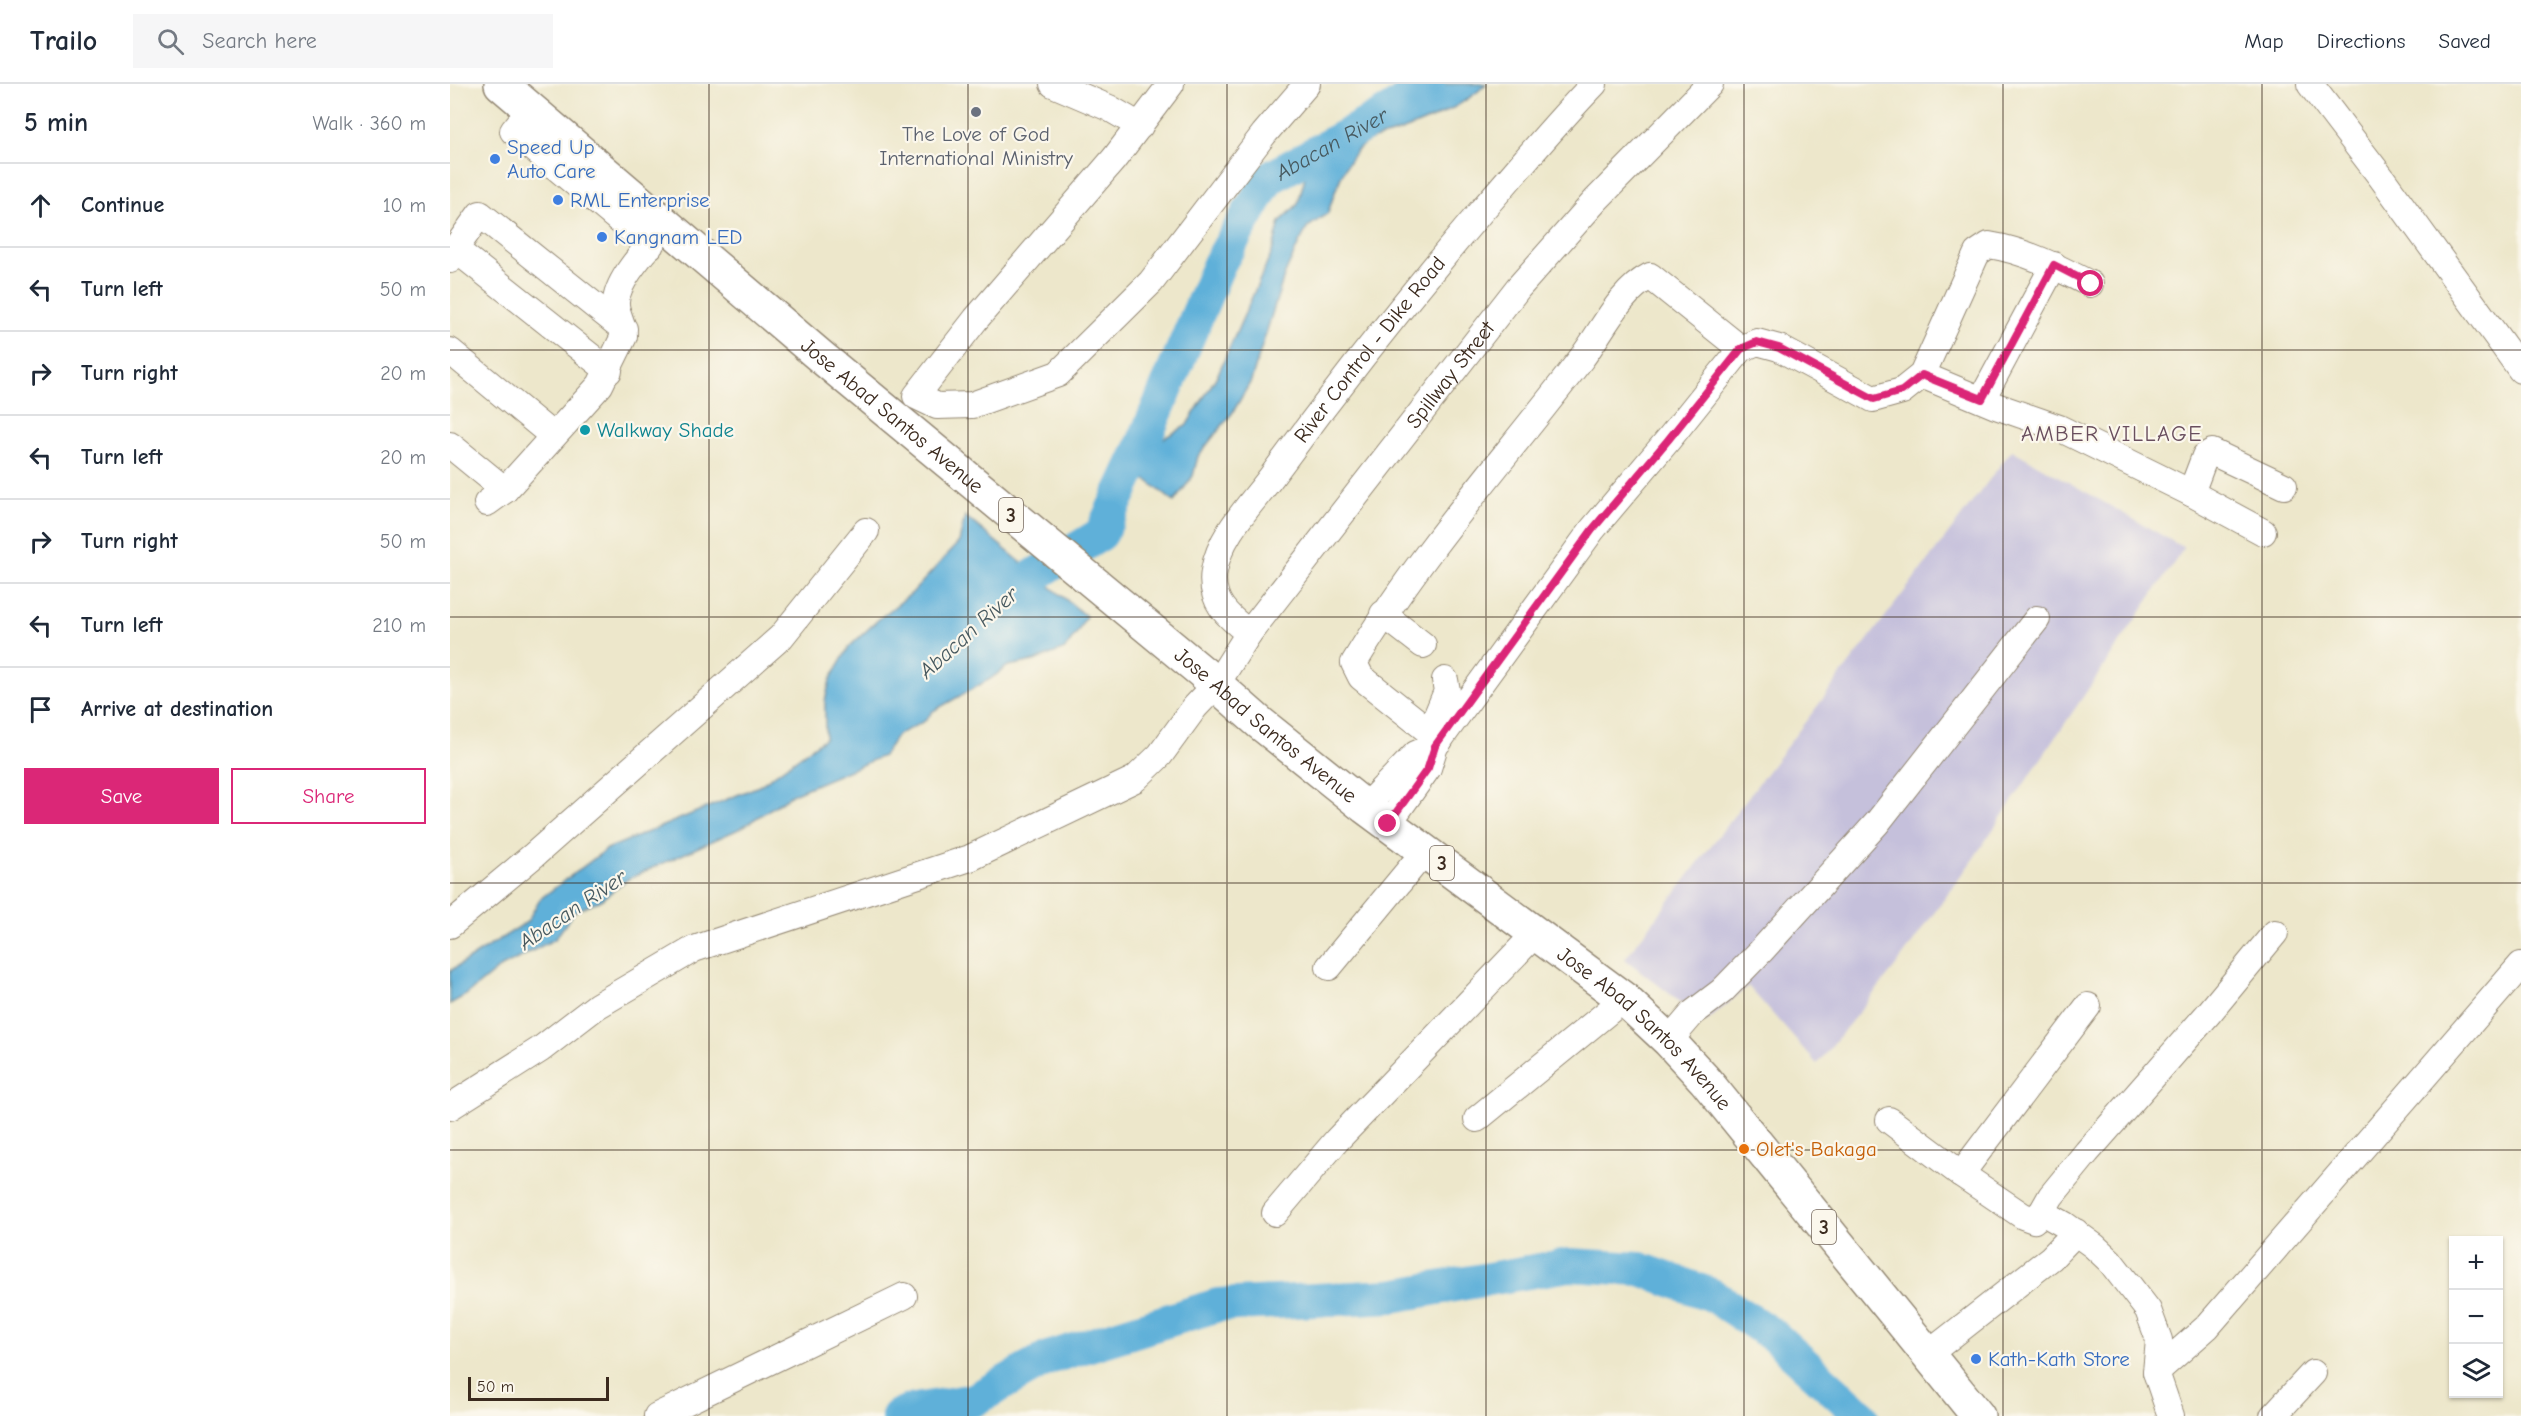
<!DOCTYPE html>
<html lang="en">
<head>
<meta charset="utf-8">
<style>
  body { margin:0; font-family:"Comic Neue",sans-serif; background:#f6f6f7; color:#1f2937 }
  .controls { position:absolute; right:18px; bottom:18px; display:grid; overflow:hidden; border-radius:0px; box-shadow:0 2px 4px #0004 }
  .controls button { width:54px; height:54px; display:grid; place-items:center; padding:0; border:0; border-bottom:2px solid #e0e1e3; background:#fff; color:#1f2937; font:30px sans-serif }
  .scale { position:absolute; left:18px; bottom:15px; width:141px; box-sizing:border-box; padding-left:6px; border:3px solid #3b2a1e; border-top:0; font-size:16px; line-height:21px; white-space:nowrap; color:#3b2a1e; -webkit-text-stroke:4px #fbf7ec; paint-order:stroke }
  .stop { position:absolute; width:18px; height:18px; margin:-14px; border:4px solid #db2777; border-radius:50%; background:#fff }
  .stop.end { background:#db2777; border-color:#fff; box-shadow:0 2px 6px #0008 }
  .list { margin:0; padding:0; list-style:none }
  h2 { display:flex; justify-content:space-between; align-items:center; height:78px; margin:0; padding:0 24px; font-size:26px }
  h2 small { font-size:20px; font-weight:400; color:#747a83 }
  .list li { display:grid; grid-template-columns:39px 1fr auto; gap:18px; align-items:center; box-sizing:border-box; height:84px; padding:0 24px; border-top:2px solid #e0e1e3 }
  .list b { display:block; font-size:22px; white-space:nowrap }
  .list em { font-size:20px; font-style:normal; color:#747a83 }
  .actions { display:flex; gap:12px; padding:18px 24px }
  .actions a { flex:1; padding:14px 0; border:2px solid #db2777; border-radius:0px; text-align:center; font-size:21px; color:#db2777 }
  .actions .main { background:#db2777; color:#fff }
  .icon { flex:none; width:33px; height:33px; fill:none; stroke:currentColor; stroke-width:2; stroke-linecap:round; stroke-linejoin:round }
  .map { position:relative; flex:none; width:2071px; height:1332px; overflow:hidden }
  header { display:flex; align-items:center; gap:36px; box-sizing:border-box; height:84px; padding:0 30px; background:#fff; border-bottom:2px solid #e0e1e3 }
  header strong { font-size:28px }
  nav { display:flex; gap:33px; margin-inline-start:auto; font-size:21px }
  .search { width:420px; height:54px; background:#f6f6f7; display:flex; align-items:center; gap:15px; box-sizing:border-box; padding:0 21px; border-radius:0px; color:#747a83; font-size:22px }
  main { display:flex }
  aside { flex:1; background:#fff }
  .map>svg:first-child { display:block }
</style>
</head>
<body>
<header>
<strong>Trailo</strong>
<div class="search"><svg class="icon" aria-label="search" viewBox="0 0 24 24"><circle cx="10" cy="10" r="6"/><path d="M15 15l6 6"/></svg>Search here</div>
<nav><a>Map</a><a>Directions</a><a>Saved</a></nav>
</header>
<main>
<aside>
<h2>5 min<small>Walk · 360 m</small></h2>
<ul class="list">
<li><svg class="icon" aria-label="ahead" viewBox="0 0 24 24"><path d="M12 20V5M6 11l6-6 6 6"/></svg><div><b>Continue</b></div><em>10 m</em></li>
<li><svg class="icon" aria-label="left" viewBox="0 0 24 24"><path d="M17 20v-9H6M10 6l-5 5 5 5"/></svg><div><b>Turn left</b></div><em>50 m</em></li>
<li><svg class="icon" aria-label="right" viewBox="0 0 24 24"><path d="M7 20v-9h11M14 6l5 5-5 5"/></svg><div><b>Turn right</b></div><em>20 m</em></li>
<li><svg class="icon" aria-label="left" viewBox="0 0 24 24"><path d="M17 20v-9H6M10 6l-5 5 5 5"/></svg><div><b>Turn left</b></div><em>20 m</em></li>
<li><svg class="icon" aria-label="right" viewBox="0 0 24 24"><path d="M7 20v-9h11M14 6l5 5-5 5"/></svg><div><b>Turn right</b></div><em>50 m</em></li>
<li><svg class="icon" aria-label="left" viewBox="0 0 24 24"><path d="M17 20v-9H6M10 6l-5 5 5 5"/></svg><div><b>Turn left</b></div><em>210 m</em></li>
<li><svg class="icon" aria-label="arrive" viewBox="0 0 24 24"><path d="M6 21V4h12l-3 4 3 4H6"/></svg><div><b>Arrive at destination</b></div></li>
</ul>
<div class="actions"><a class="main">Save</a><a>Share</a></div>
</aside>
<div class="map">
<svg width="2071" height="1332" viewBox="0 0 2071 1332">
  <rect width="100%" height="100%" fill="#fbf7ec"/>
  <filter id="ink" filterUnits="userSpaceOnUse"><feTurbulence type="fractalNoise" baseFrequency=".0167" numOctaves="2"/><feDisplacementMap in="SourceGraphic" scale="12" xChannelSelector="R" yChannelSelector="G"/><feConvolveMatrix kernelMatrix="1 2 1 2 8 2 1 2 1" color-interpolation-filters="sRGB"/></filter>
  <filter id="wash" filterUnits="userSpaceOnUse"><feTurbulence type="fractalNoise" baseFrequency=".008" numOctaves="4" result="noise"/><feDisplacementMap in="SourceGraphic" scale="24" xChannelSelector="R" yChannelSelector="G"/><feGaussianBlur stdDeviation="1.35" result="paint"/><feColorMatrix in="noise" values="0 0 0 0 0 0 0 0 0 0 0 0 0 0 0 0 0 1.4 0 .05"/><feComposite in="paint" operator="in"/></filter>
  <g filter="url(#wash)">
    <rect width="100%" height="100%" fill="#ede7cb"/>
    <path fill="#c5c0db" d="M 1562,366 L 1734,464 L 1521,778 L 1445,883 L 1367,980 L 1298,902 L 1256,938 L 1175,875 Z"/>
    <path fill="#5eb0d9" stroke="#4c6d7c" stroke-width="1.5" d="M 972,0 L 1036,0 C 1013,23 978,37 948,48 C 938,52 926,53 917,58 C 897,69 884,109 878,129 L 858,143 L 849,159 L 834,192 L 801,297 L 783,328 L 748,372 L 743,392 L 724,418 L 673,377 L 685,363 L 703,360 L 736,342 L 750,320 L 768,290 L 822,168 L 830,138 L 848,120 L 858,81 L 913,32 L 936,18 L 964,7 Z
      M 515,432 L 636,532 L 628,547 L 615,565 L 584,577 L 558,582 L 540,595 L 483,627 L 475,637 L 447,651 L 433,672 L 343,710 L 291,744 L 178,795 L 151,816 L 125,827 L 105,855 L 48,885 L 16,911 L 0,920 L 0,887 L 77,838 L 90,815 L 157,765 L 309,702 L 375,654 L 375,617 L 380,596 L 399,563 L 430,534 L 462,509 L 509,458 Z"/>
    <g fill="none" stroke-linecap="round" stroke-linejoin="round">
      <g stroke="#5eb0d9" stroke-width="34">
        <path id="s1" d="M 547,518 L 556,509 L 651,450 L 688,371 L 769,180 L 818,95 L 943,25 L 978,0"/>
        <path d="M 448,1332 L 459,1327 L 524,1316 L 598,1274 L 768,1221 L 942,1212 L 1119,1181 L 1190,1185 L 1262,1211 L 1324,1252 L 1412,1332"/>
      </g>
    </g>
  </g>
  <g filter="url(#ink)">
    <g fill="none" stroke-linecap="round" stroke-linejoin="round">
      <defs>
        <g id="minor">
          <path d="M 603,0 L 659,24 L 690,42"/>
          <path d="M 721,0 L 664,75 L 526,235 L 466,312 L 487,322 L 522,321 L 608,290 L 701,198 L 814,50 L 857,0"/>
          <path d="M 1860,0 L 1931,93 L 2071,286"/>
          <path d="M 80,26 L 63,47 L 200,162"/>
          <path d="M 5,165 L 159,287"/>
          <path d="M 0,176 L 5,165 L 30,130 L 174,245"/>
          <path d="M 0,267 L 103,352"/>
          <path d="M 1472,291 L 1546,322 L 1609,344 L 1741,409 L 1813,448"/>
          <path d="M 1532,315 L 1604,181"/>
          <path d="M 0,361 L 55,406"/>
          <path d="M 1741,409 L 1755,372 L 1762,368 L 1834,402"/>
          <path d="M 37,419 L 55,406 L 150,301 L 174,252 C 174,241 167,232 166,221 C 164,197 202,159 217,140"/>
          <path d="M 933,530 L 973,561"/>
          <path id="s2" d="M 799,549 C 778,533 759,517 764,487 C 770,449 804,418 825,388 C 891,298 961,210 1033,125 C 1070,83 1105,40 1144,0"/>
          <path d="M 980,648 L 997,607 L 995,596"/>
          <path d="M 990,656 L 911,593 L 904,579 C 969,470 1054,376 1131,275 C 1152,248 1169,208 1200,192 L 1291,265"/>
          <path d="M 915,723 L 966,670 L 985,662"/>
          <path d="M 938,740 L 978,684 L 985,662 L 1142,446 L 1218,356 L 1291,265 L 1307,258 L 1329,264 L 1423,315 L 1452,307 L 1472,291 L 1527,169 L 1539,161 C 1576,167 1607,183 1640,200"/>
          <path d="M 0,841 L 84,771 L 331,553 L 416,447"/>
          <path d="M 879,883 L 975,767"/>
          <path d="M 1219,957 L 1243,929 L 1272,907 L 1311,867 L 1427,739 L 1587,535"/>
          <path id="s3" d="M 0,1023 L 91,965 L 147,922 L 244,865 L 520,774 L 685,695 L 710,671 L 745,623 L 766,601 L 799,549 L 1068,204 L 1146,116 L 1260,0"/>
          <path d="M 1027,1035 L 1174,915"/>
          <path d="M 1439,1036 L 1511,1090 L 1573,1132 L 1584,1136 L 1592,1128 L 1601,1112 L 1637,1068 L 1758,930 L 1825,849"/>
          <path d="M 1511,1090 L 1638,922"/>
          <path d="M 1592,1128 L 1615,1141 L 1644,1162 L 1660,1177 L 1698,1226 L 1709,1256 L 1706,1288 L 1721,1332"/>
          <path d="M 825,1129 L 887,1056 L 1087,848"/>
          <path d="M 1477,1271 L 1601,1174 L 1626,1148"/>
          <path d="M 1706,1288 L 1757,1243 L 2071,881"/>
          <path d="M 207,1332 L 454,1212"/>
          <path d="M 1823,1332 L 1863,1289"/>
        </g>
        <g id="highway">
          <path id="s4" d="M 51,0 L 370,272 L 752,588 L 810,639 L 915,723 L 1174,915 L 1219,957 L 1255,996 L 1528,1332"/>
        </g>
      </defs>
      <use href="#minor" stroke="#948874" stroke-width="28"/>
      <use href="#highway" stroke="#948874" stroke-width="36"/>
      <use href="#minor" stroke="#fff" stroke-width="26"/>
      <use href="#highway" stroke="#fff" stroke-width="33"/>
    </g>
  </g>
  <g fill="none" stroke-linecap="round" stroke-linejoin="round" filter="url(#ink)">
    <path stroke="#db2777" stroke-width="8" d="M 938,740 L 978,684 L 985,662 L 1142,446 L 1218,356 L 1291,265 L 1307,258 L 1329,264 L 1424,315 L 1452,307 L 1472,291 L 1532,315 L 1604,181 L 1641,200"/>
  </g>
  <path fill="none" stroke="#3b2a1e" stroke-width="1.5" stroke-opacity="0.55" d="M 259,0 L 259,1332M 518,0 L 518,1332M 777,0 L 777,1332M 1036,0 L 1036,1332M 1294,0 L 1294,1332M 1553,0 L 1553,1332M 1812,0 L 1812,1332M 0,266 L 2071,266M 0,533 L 2071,533M 0,799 L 2071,799M 0,1066 L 2071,1066"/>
  <circle fill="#6b7280" stroke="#fbf7ec" stroke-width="2" cx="526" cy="28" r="6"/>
  <g fill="#3f7fe0" stroke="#fbf7ec" stroke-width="2">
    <circle cx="45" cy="75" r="6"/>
    <circle cx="108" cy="116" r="6"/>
    <circle cx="152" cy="153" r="6"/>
    <circle cx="1526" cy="1275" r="6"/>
  </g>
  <circle fill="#0f9aa8" stroke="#fbf7ec" stroke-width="2" cx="135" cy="346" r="6"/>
  <circle fill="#e8710a" stroke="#fbf7ec" stroke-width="2" cx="1294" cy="1065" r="6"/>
  <g text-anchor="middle" stroke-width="4.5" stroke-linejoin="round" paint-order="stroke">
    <g fill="#fbf7ec" stroke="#75685c" stroke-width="1.5">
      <rect x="549" y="414" width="24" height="34" rx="4.5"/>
      <rect x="980" y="762" width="24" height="34" rx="4.5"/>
      <rect x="1362" y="1126" width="24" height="34" rx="4.5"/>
    </g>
    <g font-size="20" font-weight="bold" fill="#3b2a1e">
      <text x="561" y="438">3</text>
      <text x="992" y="786">3</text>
      <text x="1374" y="1150">3</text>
    </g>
    <g font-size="21" fill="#5b616d" stroke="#fbf7ec">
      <text x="526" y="57">The Love of God<tspan x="526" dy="24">International Ministry</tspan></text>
    </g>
    <g font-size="21" fill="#366cbe" stroke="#fbf7ec" text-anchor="start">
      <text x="57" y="70">Speed Up<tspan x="57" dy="24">Auto Care</tspan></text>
      <text x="120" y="123">RML Enterprise</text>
      <text x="164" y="160">Kangnam LED</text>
      <text x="1538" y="1282">Kath-Kath Store</text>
    </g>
    <g font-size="21" fill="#3b2a1e" stroke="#fbf7ec">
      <text dy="7" stroke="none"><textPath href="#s2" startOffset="348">River Control - Dike Road</textPath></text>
      <text dy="7" stroke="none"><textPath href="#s3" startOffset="1278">Spillway Street</textPath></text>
      <text dy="7" stroke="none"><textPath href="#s4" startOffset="513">Jose Abad Santos Avenue</textPath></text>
      <text dy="7" stroke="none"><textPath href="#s4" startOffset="998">Jose Abad Santos Avenue</textPath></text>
      <text dy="7" stroke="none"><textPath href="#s4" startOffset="1484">Jose Abad Santos Avenue</textPath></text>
    </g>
    <g font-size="21" fill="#0d838f" stroke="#fbf7ec" text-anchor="start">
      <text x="147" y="353">Walkway Shade</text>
    </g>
    <g font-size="21" fill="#c56008" stroke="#fbf7ec" text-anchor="start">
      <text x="1306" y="1072">Olet's Bakaga</text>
    </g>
    <g font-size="22" font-style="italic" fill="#47595f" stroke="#fbf7ec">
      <text dy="8" stroke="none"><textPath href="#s1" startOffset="590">Abacan River</textPath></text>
      <text transform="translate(518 548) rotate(-42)" y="8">Abacan River</text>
      <text transform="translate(122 825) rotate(-34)" y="8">Abacan River</text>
    </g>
    <g font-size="22" letter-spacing="1.5" fill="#694e5e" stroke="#fbf7ec">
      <text x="1662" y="357">AMBER VILLAGE</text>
    </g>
  </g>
</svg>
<div class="controls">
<button>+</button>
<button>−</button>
<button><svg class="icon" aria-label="layers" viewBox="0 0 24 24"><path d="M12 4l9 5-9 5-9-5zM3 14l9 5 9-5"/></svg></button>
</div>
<div class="scale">50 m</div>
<div class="stop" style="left:1641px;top:200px"></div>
<div class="stop end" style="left:938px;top:740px"></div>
</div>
</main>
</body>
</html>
